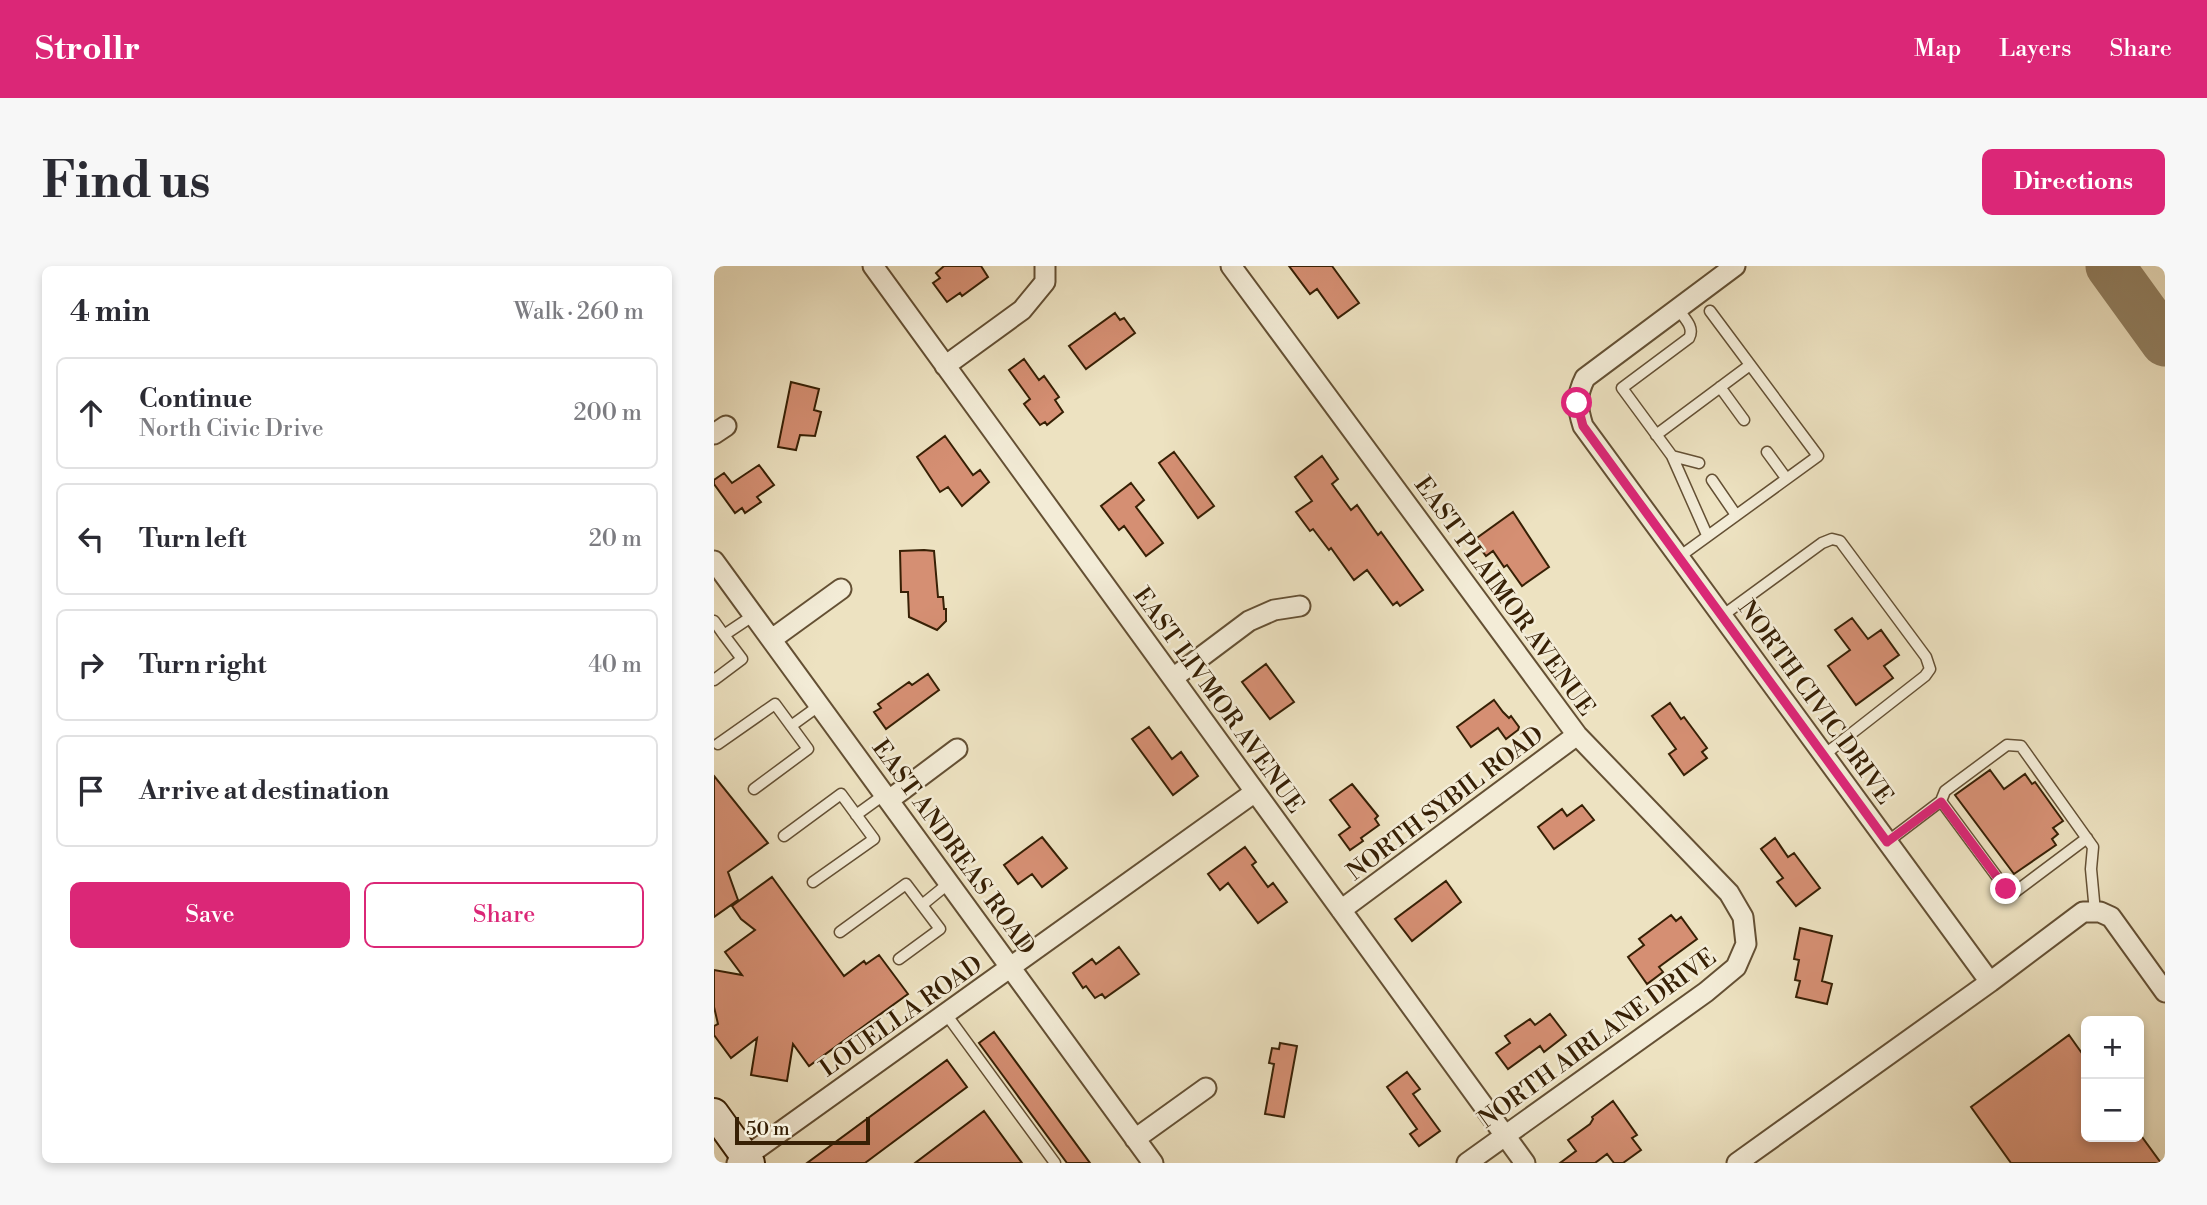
<!DOCTYPE html>
<html lang="en">
<head>
<meta charset="utf-8">
<style>
  body { margin:0; font-family:"Libre Bodoni",serif; background:#f7f7f7; color:#2b2b33 }
  .controls { position:absolute; right:21px; bottom:21px; display:grid; overflow:hidden; border-radius:10px; box-shadow:0 4px 10px #0003 }
  .controls button { width:63px; height:63px; display:grid; place-items:center; padding:0; border:0; border-bottom:2px solid #e1e1e2; background:#fff; color:#2b2b33; font:35px sans-serif }
  .scale { position:absolute; left:21px; bottom:18px; width:135px; box-sizing:border-box; padding-left:7px; border:4px solid #372005; border-top:0; font-size:19px; line-height:24px; white-space:nowrap; color:#372005; -webkit-text-stroke:5px #f3ecd7; paint-order:stroke }
  .stop { position:absolute; width:21px; height:21px; margin:-16px; border:5px solid #db2777; border-radius:50%; background:#fff }
  .stop.end { background:#db2777; border-color:#fff; box-shadow:0 2px 7px #0008 }
  .list { margin:0; padding:0; list-style:none }
  h2 { display:flex; justify-content:space-between; align-items:center; height:91px; margin:0; padding:0 28px; font-size:30px }
  h2 small { font-size:23px; font-weight:400; color:#7c7c81 }
  .list li { display:grid; grid-template-columns:46px 1fr auto; gap:21px; align-items:center; box-sizing:border-box; height:112px; margin:0 14px 14px; padding:0 14px; border:2px solid #e1e1e2; border-radius:10px }
  .list b { display:block; font-size:26px; white-space:nowrap }
  .list p { margin:0; font-size:23px; white-space:nowrap; color:#7c7c81 }
  .list em { font-size:23px; font-style:normal; color:#7c7c81 }
  .actions { display:flex; gap:14px; padding:21px 28px }
  .actions a { flex:1; padding:16px 0; border:2px solid #db2777; border-radius:10px; text-align:center; font-size:24px; color:#db2777 }
  .actions .main { background:#db2777; color:#fff }
  .icon { flex:none; width:38px; height:38px; fill:none; stroke:currentColor; stroke-width:2; stroke-linecap:round; stroke-linejoin:round }
  .map { position:relative; flex:none; width:1451px; height:897px; overflow:hidden; border-radius:10px }
  header { display:flex; align-items:center; gap:42px; box-sizing:border-box; height:98px; padding:0 35px; background:#db2777; color:#fff }
  header strong { font-size:33px }
  nav { display:flex; gap:38px; margin-inline-start:auto; font-size:24px }
  .intro { display:flex; align-items:center; justify-content:space-between; box-sizing:border-box; height:168px; padding:0 42px }
  h1 { margin:0; font-size:49px }
  .button { padding:18px 32px; border-radius:10px; background:#db2777; color:#fff; font-size:24px; font-weight:700 }
  main { display:flex; gap:42px; padding:0 42px }
  aside { flex:1; background:#fff; border-radius:10px; box-shadow:0 4px 10px #0003 }
  .map>svg:first-child { display:block }
</style>
</head>
<body>
<header>
<strong>Strollr</strong>
<nav><a>Map</a><a>Layers</a><a>Share</a></nav>
</header>
<div class="intro"><h1>Find us</h1><a class="button">Directions</a></div>
<main>
<aside>
<h2>4 min<small>Walk · 260 m</small></h2>
<ul class="list">
<li><svg class="icon" aria-label="ahead" viewBox="0 0 24 24"><path d="M12 20V5M6 11l6-6 6 6"/></svg><div><b>Continue</b><p>North Civic Drive</p></div><em>200 m</em></li>
<li><svg class="icon" aria-label="left" viewBox="0 0 24 24"><path d="M17 20v-9H6M10 6l-5 5 5 5"/></svg><div><b>Turn left</b></div><em>20 m</em></li>
<li><svg class="icon" aria-label="right" viewBox="0 0 24 24"><path d="M7 20v-9h11M14 6l5 5-5 5"/></svg><div><b>Turn right</b></div><em>40 m</em></li>
<li><svg class="icon" aria-label="arrive" viewBox="0 0 24 24"><path d="M6 21V4h12l-3 4 3 4H6"/></svg><div><b>Arrive at destination</b></div></li>
</ul>
<div class="actions"><a class="main">Save</a><a>Share</a></div>
</aside>
<div class="map">
<svg width="1451" height="897" viewBox="0 0 1451 897">
  <rect width="100%" height="100%" fill="#ede2c1"/>
  <filter id="stains"><feTurbulence type="fractalNoise" baseFrequency=".00286" numOctaves="4"/><feColorMatrix values="0 0 0 0 .2 0 0 0 0 .09 0 0 0 0 .02 0 0 0 .5 -.17"/></filter>
  <radialGradient id="worn" r=".72"><stop offset=".6" stop-color="#630" stop-opacity="0"/><stop offset="1" stop-color="#630" stop-opacity=".3"/></radialGradient>
  <g fill="none" stroke-linecap="round" stroke-linejoin="round">
    <path stroke="#928163" stroke-width="49" d="M 1396,0 L 1451,76"/>
  </g>
  <path fill="#d58f73" stroke="#372005" stroke-width="2" d="M 230,0 L 267,0 L 274,11 L 248,30 L 246,27 L 233,36 L 219,17 L 226,12 L 222,7 Z
    M 575,0 L 618,0 L 645,37 L 624,52 L 603,23 L 596,28 Z
    M 401,47 L 406,54 L 410,52 L 421,67 L 372,103 L 355,80 Z
    M 310,93 L 325,114 L 330,110 L 345,131 L 341,134 L 349,146 L 333,159 L 331,156 L 326,159 L 310,138 L 316,133 L 295,104 Z
    M 77,116 L 105,123 L 100,144 L 107,146 L 101,170 L 86,169 L 82,184 L 64,181 Z
    M 231,170 L 259,209 L 266,204 L 275,216 L 248,240 L 234,221 L 226,226 L 203,191 Z
    M 460,186 L 500,240 L 484,252 L 445,197 Z
    M 608,190 L 624,213 L 618,218 L 637,244 L 643,239 L 664,269 L 667,266 L 709,324 L 686,340 L 683,336 L 679,339 L 653,304 L 640,314 L 617,282 L 615,284 L 599,263 L 596,265 L 582,246 L 598,235 L 581,211 Z
    M 45,199 L 60,219 L 43,231 L 47,236 L 31,247 L 28,242 L 21,247 L 0,218 L 0,214 L 10,207 L 18,217 Z
    M 417,217 L 430,234 L 422,241 L 449,277 L 432,290 L 410,260 L 405,264 L 387,240 Z
    M 799,246 L 835,301 L 808,320 L 793,299 L 790,301 L 779,285 L 772,290 L 760,274 Z
    M 210,284 L 220,285 L 224,331 L 229,331 L 230,343 L 232,343 L 232,355 L 223,364 L 195,351 L 194,326 L 187,326 L 186,285 Z
    M 1138,352 L 1154,373 L 1167,364 L 1185,389 L 1170,400 L 1179,412 L 1142,439 L 1114,400 L 1136,384 L 1121,364 Z
    M 552,398 L 580,436 L 556,453 L 528,416 Z
    M 214,408 L 225,424 L 172,463 L 160,446 L 167,442 L 164,438 L 195,416 L 198,419 Z
    M 780,434 L 789,446 L 795,452 L 797,450 L 805,461 L 804,464 L 792,473 L 784,462 L 757,481 L 743,461 Z
    M 956,437 L 967,453 L 970,451 L 993,482 L 988,486 L 993,492 L 970,509 L 955,488 L 962,483 L 938,450 Z
    M 435,461 L 458,493 L 467,486 L 484,510 L 459,529 L 418,473 Z
    M 1276,504 L 1290,523 L 1311,508 L 1318,518 L 1321,516 L 1349,555 L 1339,562 L 1344,568 L 1338,573 L 1342,579 L 1300,608 L 1241,529 Z
    M 0,510 L 54,577 L 14,606 L 24,634 L 0,651 Z
    M 638,518 L 664,550 L 661,553 L 665,559 L 647,572 L 649,575 L 636,584 L 625,569 L 636,561 L 616,534 Z
    M 868,539 L 880,554 L 840,583 L 824,561 L 848,543 L 853,550 Z
    M 328,571 L 353,602 L 328,621 L 318,608 L 304,618 L 290,599 Z
    M 1061,572 L 1074,591 L 1080,587 L 1106,622 L 1082,640 L 1063,616 L 1069,612 L 1047,583 Z
    M 531,581 L 542,596 L 538,599 L 554,621 L 559,617 L 573,636 L 544,657 L 514,617 L 506,624 L 494,608 Z
    M 58,611 L 130,710 L 150,695 L 152,698 L 165,689 L 194,728 L 95,800 L 79,778 L 73,815 L 37,809 L 43,772 L 17,792 L 0,769 L 0,760 L 4,758 L 0,741 L 0,704 L 28,709 L 11,686 L 41,664 L 27,653 L 18,640 Z
    M 732,615 L 747,636 L 698,675 L 681,653 Z
    M 957,649 L 962,655 L 967,651 L 983,673 L 945,701 L 949,706 L 933,718 L 914,691 L 930,679 L 925,673 Z
    M 1086,662 L 1118,670 L 1108,715 L 1118,718 L 1113,738 L 1082,731 L 1086,715 L 1081,714 L 1085,694 L 1080,693 Z
    M 405,681 L 425,708 L 391,732 L 388,728 L 381,732 L 372,720 L 369,722 L 359,707 L 378,693 L 382,698 Z
    M 836,748 L 852,769 L 830,786 L 826,780 L 794,803 L 782,787 L 796,777 L 791,770 L 816,753 L 821,759 Z
    M 280,766 L 376,897 L 353,897 L 265,777 Z
    M 1355,769 L 1372,793 L 1372,871 L 1428,871 L 1447,897 L 1297,897 L 1257,841 Z
    M 566,777 L 583,780 L 570,851 L 551,848 L 560,798 L 555,797 L 558,782 L 565,783 Z
    M 233,794 L 253,821 L 151,897 L 93,897 Z
    M 693,806 L 706,823 L 699,828 L 726,865 L 705,880 L 696,868 L 703,863 L 673,821 Z
    M 899,835 L 923,869 L 918,872 L 927,884 L 909,897 L 900,897 L 893,888 L 881,897 L 846,897 L 862,885 L 854,874 L 876,858 L 879,853 L 878,851 Z
    M 270,845 L 308,897 L 201,897 Z"/>
  <g fill="none" stroke-linecap="round" stroke-linejoin="round">
    <defs>
      <path id="service" d="M 964,43 C 970,52 981,61 975,72 L 908,122 L 958,190 L 993,269
        M 1006,121 L 1030,154
        M 942,169 L 1036,99
        M 1053,186 L 1072,212
        M 958,190 L 985,197
        M 998,214 L 1022,249
        M 965,291 L 1104,190 L 996,45
        M 1008,350 L 1108,277 L 1118,273 L 1126,275 L 1212,391 L 1216,403 L 1211,410 L 1110,489
        M 0,355 L 10,369 L 40,349
        M 0,414 L 28,393 L 10,369
        M 77,460 L 106,439
        M 4,478 L 61,438 L 94,483 L 40,523
        M 1227,535 L 1292,623 L 1301,626 L 1373,572
        M 142,549 L 171,528
        M 70,570 L 127,528 L 160,573 L 99,616
        M 1173,576 L 1227,535 L 1231,525 L 1293,479 L 1307,480 L 1379,581 L 1377,603 L 1381,646
        M 208,639 L 235,617
        M 126,666 L 192,618 L 226,663 L 185,693
        M 232,748 L 341,897"/>
      <path id="minor" d="M 159,0 L 811,897
        M 517,0 L 863,469 L 1015,627 L 1029,651 L 1032,678 L 1022,701 L 992,726 L 753,897
        M 1021,0 L 871,112 C 862,130 863,141 869,160 L 1276,716
        M 231,100 L 308,44 L 331,16 L 331,0
        M 0,168 L 12,160
        M 0,295 L 439,897
        M 58,373 L 127,323
        M 459,412 L 535,355 L 560,344 L 586,340
        M 175,534 L 243,483
        M 627,644 L 863,469
        M 421,873 L 492,822
        M 23,897 L 541,526
        M 1023,897 L 1276,716 L 1369,646 L 1386,646 L 1397,651 L 1451,726"/>
      <path id="secondary" d="M 0,847 L 36,897"/>
    </defs>
    <use href="#service" stroke="#645034" stroke-width="13"/>
    <use href="#minor" stroke="#645034" stroke-width="23"/>
    <use href="#secondary" stroke="#372005" stroke-width="32"/>
    <use href="#service" stroke="#f3ecd7" stroke-width="10"/>
    <use href="#minor" stroke="#f3ecd7" stroke-width="19"/>
    <use href="#secondary" stroke="#f3ecd7" stroke-width="28"/>
  </g>
  <g fill="none" stroke-linecap="round" stroke-linejoin="round">
    <path stroke="#db2777" stroke-width="9" d="M 863,137 L 869,160 L 1173,576 L 1227,536 L 1292,623"/>
  </g>
  <g text-anchor="middle" stroke-width="5" stroke-linejoin="round" paint-order="stroke">
    <g font-size="24" fill="#372005" stroke="#f3ecd7">
      <text transform="translate(791 330) rotate(54)" y="8">EAST PLAIMOR AVENUE</text>
      <text transform="translate(505 434) rotate(54)" y="8">EAST LIVMOR AVENUE</text>
      <text transform="translate(1102 436) rotate(54)" y="8">NORTH CIVIC DRIVE</text>
      <text transform="translate(731 537) rotate(-37)" y="8">NORTH SYBIL ROAD</text>
      <text transform="translate(240 581) rotate(54)" y="8">EAST ANDREAS ROAD</text>
      <text transform="translate(187 750) rotate(-35)" y="8">LOUELLA ROAD</text>
      <text transform="translate(883 772) rotate(-36)" y="8">NORTH AIRLANE DRIVE</text>
    </g>
  </g>
  <rect width="100%" height="100%" filter="url(#stains)"/>
  <rect width="100%" height="100%" fill="url(#worn)"/>
</svg>
<div class="controls">
<button>+</button>
<button>−</button>
</div>
<div class="scale">50 m</div>
<div class="stop" style="left:863px;top:137px"></div>
<div class="stop end" style="left:1292px;top:623px"></div>
</div>
</main>
</body>
</html>
